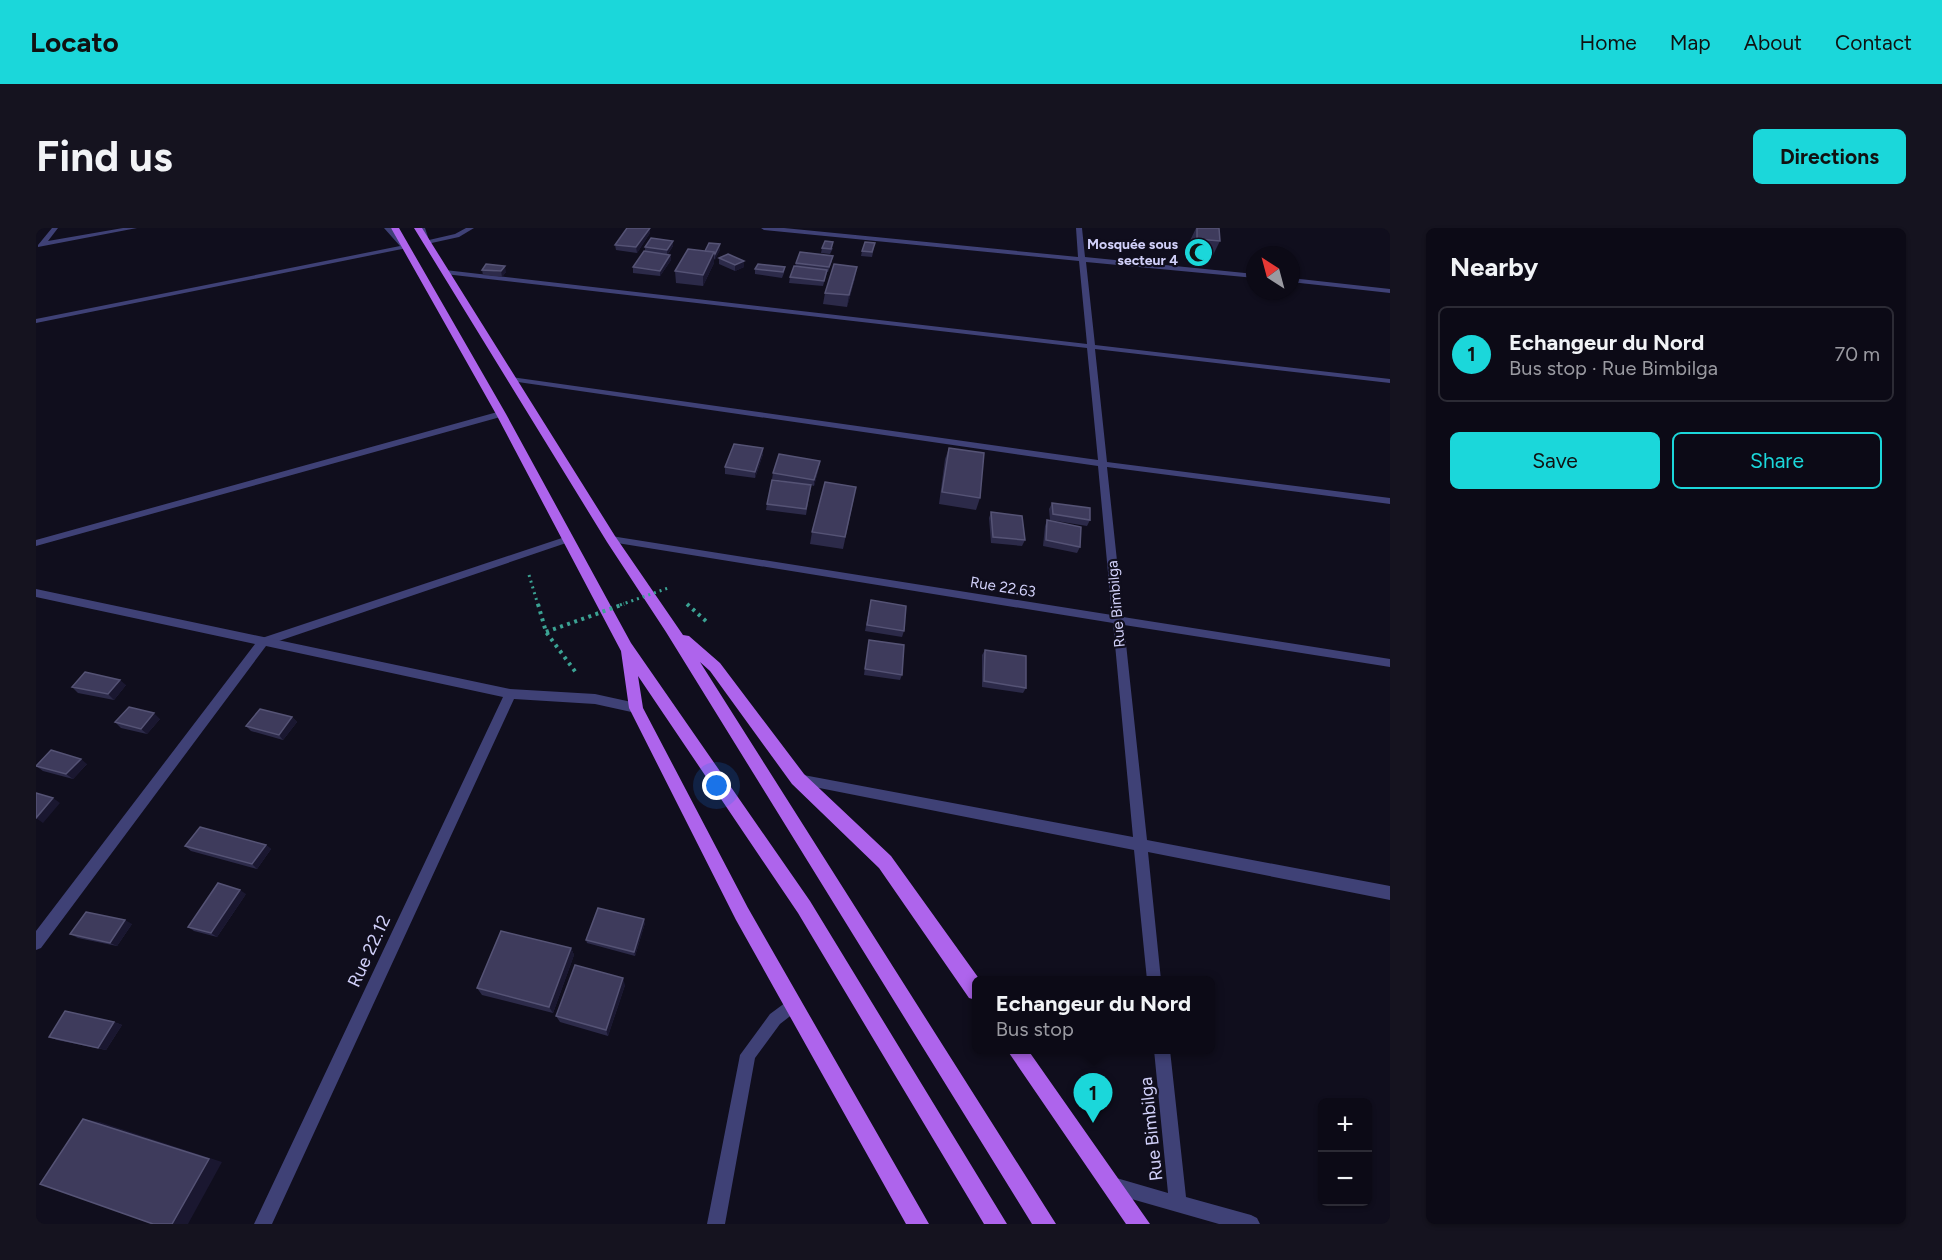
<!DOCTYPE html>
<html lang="en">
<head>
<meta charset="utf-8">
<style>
  body { margin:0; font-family:Figtree,sans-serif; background:#15131f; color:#f1f3f6 }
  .controls { position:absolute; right:18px; bottom:18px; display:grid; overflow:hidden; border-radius:9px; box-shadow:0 2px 4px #0004 }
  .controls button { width:54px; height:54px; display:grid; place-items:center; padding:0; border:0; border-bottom:2px solid #2c2b35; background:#0c0a16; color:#f1f3f6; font:30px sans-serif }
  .compass { position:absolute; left:1210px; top:18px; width:54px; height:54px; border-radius:50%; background:#0c0a16; box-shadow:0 2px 4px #0004; rotate:324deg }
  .you { position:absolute; left:681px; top:558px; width:21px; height:21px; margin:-15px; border:4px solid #fff; border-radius:50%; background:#1a73e8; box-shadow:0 0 0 9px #1a73e833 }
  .badge { display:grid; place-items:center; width:39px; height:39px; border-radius:50%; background:#1bd7da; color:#111; font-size:20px; font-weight:700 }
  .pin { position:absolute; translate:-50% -50px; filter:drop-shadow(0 2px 3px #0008) }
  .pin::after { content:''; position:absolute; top:32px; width:21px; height:18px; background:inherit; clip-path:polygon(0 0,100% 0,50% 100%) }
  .popup { position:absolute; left:936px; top:748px; width:243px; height:78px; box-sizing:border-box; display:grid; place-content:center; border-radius:9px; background:#0c0a16; filter:drop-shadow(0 2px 4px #0005); font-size:20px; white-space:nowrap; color:#9a9aa1 }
  .popup b { font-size:22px; color:#f1f3f6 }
  .popup::after { content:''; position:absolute; left:50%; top:100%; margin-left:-12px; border:12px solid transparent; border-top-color:#0c0a16 }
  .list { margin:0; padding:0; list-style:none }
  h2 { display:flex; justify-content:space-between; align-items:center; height:78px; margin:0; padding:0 24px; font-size:26px }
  h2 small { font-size:20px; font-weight:400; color:#9a9aa1 }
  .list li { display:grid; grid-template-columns:39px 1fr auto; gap:18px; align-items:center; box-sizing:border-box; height:96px; margin:0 12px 12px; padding:0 12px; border:2px solid #2c2b35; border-radius:9px }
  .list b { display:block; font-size:22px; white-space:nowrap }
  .list p { margin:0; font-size:20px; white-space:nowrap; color:#9a9aa1 }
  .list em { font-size:20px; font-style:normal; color:#9a9aa1 }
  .actions { display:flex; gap:12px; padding:18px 24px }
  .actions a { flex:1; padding:14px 0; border:2px solid #1bd7da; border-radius:9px; text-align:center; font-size:21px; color:#1bd7da }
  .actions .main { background:#1bd7da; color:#111 }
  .map { position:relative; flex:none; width:1354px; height:996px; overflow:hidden; border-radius:9px }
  header { display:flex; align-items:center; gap:36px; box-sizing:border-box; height:84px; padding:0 30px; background:#1bd7da; color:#111 }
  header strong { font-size:28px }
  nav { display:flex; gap:33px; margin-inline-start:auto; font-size:21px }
  .intro { display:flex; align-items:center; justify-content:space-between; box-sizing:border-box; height:144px; padding:0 36px }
  h1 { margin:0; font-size:42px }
  .button { padding:15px 27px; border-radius:9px; background:#1bd7da; color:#111; font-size:21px; font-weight:700 }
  main { display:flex; gap:36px; padding:0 36px }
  aside { flex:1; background:#0c0a16; border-radius:9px; box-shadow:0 2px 4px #0004 }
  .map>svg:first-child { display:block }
</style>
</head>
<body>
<header>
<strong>Locato</strong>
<nav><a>Home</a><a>Map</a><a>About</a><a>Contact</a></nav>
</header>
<div class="intro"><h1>Find us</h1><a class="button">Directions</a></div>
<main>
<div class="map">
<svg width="1354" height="996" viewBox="0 0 1354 996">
  <rect width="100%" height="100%" fill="#100e1d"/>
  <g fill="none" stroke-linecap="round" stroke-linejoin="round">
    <path stroke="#3ba293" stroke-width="3" stroke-dasharray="2 4" stroke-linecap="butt" d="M 493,347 L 502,377"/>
    <path stroke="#3ba293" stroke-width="4" stroke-dasharray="3 4.5" stroke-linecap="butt" d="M 502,376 L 510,404 L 541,446
      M 651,376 L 672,395"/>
    <path fill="#3f4176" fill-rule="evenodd" d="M 532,308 L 537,311 L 536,313 L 231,417 L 227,418 L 221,414 L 223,411 Z"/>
    <path fill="#3f4176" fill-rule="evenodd" d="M 16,0 L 22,0 L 12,13 L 87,0 L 101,0 L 2,19 L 2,17 Z
      M 348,0 L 355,0 L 371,18 L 371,20 L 0,95 L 0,91 L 364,18 Z
      M 383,0 L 389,0 L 393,12 L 419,6 L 430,0 L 438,0 L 423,9 L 391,16 L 388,14 Z
      M 725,0 L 748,0 L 1042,29 L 1040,0 L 1046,0 L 1049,29 L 1219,46 L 1219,50 L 1050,34 L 1059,117 L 1354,151 L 1354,155 L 1059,121 L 1071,234 L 1354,270 L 1354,276 L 1071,239 L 1087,389 L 1354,431 L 1354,439 L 1088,397 L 1111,612 L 1354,658 L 1354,672 L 1112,624 L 1125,752 L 1111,752 L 1098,622 L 758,555 L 756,551 L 758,547 L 762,546 L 1097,609 L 1077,395 L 575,314 L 570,311 L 575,308 L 1076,387 L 1062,238 L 475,153 L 471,151 L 475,149 L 1062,232 L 1051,120 L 409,46 L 406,44 L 409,42 L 1051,116 L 1043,33 L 728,2 Z
      M 1255,50 L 1354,61 L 1354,65 L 1255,54 Z
      M 465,183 L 468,184 L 468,188 L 0,318 L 0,312 Z
      M 0,361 L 474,461 L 559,466 L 600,475 L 604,477 L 606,480 L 604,483 L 600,485 L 559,476 L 478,471 L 236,996 L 218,996 L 467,469 L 230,418 L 5,720 L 0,722 L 0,703 L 219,416 L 0,369 Z
      M 757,769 L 762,772 L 765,777 L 762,782 L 744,796 L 719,830 L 689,996 L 671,996 L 704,827 L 734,786 Z
      M 1118,822 L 1134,822 L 1150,969 L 1215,987 L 1221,990 L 1224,996 L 1183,996 L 1071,964 L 1068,958 L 1071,952 L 1077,949 L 1132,965 Z"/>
    <path fill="#ae64ec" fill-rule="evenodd" d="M 355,0 L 363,0 L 470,186 L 595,415 L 774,673 L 971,996 L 948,996 L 762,685 L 602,448 L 607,480 L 712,680 L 893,996 L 870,996 L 700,692 L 593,480 L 585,423 L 460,186 Z
      M 378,0 L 386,0 L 579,308 L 647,407 L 653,408 L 684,435 L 768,546 L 855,628 L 944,752 L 940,752 L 940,772 L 933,770 L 843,640 L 756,556 L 674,443 L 664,434 L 1020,996 L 996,996 L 630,404 L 571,314 Z
      M 971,822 L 992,822 L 1114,996 L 1090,996 Z"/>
    <path stroke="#3ba293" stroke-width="3" stroke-dasharray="2 4" stroke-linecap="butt" d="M 584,377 L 632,360"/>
    <path stroke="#3ba293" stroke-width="4" stroke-dasharray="3 4.5" stroke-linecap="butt" d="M 510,404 L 588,376"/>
  </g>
  <path fill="#2c2a49" d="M 1160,0 L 1183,0 L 1184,13 L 1174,33 L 1152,31 L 1152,17 Z
    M 614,5 L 601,25 L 580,22 L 579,17 Z
    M 637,13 L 637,18 L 632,26 L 634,27 L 635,32 L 624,48 L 597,45 L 597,39 L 609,24 L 609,19 Z
    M 786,20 L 797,20 L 794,26 L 785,25 Z
    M 838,20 L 836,29 L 825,28 L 826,23 Z
    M 684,22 L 678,32 L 678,35 L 667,58 L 640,55 L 639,43 Z
    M 683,30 L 708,33 L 708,39 L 699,43 L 683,36 Z
    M 796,33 L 792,44 L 791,44 L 787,58 L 753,55 L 754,49 L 759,39 L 760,35 Z
    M 749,39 L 748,45 L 746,50 L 719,46 L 719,41 Z
    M 446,42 L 470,44 L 466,49 L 447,47 Z
    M 819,50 L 811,79 L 787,76 L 789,65 Z
    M 727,220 L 727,226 L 719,250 L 689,246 L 689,239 Z
    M 913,220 L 944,270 L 940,282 L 903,276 L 909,231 Z
    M 784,233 L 783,239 L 778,258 L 775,257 L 770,287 L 730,282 L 731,276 L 766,256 L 736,251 L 737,245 Z
    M 818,270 L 807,321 L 774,316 L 776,304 Z
    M 1016,275 L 1054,292 L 1051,298 L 1014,292 L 1013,281 Z
    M 955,284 L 989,312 L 986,318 L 955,315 L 953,290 Z
    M 1011,292 L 1044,319 L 1041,325 L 1007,318 L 1009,298 Z
    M 835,372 L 868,403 L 866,409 L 829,403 Z
    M 833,412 L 866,447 L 864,452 L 828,447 Z
    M 949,422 L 990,460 L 987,465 L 946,459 L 946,427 Z
    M 90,457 L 78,472 L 42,465 L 36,459 Z
    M 256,489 L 261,494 L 247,512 L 215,503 L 210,498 Z
    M 124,491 L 111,506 L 85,500 L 79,494 Z
    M 51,536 L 37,551 L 7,543 L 0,538 Z
    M 230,617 L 235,621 L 221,641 L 155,623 L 149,618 Z
    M 210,666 L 181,709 L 158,703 L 152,699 Z
    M 609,695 L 599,728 L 551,715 L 550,712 Z
    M 96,696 L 81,718 L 42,710 L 34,706 Z
    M 535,720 L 538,727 L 517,785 L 446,767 L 441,760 Z
    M 589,757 L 572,808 L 524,794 L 520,788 Z
    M 78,794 L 86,797 L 70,822 L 21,812 L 13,809 Z"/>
  <path fill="#1a1730" d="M 614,0 L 614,5 L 601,25 L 600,19 Z
    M 637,13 L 637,18 L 631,27 L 631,22 Z
    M 684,16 L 684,22 L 679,32 L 679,26 Z
    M 678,24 L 678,35 L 667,58 L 667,47 Z
    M 634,27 L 635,32 L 624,48 L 624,43 Z
    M 708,33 L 708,39 L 699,43 L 699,37 Z
    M 469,38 L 470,44 L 466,49 L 465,43 Z
    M 821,39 L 819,50 L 811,79 L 813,67 Z
    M 727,220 L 727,226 L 719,250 L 719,244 Z
    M 784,233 L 783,239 L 778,258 L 778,252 Z
    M 84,452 L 90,457 L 78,472 L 72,466 Z
    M 118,485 L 124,491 L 111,506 L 105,501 Z
    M 256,489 L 261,494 L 247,512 L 243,507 Z
    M 45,531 L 51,536 L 37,551 L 30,546 Z
    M 17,570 L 24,575 L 7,595 L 0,590 Z
    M 230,617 L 235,621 L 221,641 L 216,636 Z
    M 204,662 L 210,666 L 181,709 L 175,705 Z
    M 608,691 L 609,695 L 599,728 L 598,724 Z
    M 89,692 L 96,696 L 81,718 L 74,715 Z
    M 535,720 L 538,727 L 517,785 L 513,779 Z
    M 587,750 L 589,757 L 572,808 L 570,802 Z
    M 78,794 L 86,797 L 70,822 L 62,820 Z
    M 47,891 L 64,894 L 186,934 L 152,996 L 136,996 Z"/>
  <path fill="#3e3b5c" stroke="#555375" stroke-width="1.5" d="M 591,0 L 614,0 L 600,19 L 579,17 Z
    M 1161,0 L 1183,0 L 1184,13 L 1161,11 Z
    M 615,10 L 637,13 L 631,22 L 609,19 Z
    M 789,13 L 797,14 L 795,21 L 786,20 Z
    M 829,14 L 839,15 L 836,24 L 826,23 Z
    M 673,15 L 684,16 L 679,26 L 678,24 L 669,23 Z
    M 652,21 L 678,24 L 667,47 L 639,43 Z
    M 608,23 L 634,27 L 624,43 L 597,39 Z
    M 764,24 L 797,28 L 793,39 L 760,35 Z
    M 692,26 L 708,33 L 699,37 L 683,30 Z
    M 450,36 L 469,38 L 465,43 L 446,42 Z
    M 722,36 L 749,39 L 747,44 L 719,41 Z
    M 798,36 L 821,39 L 813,67 L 789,65 Z
    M 758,38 L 791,42 L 788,53 L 754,49 Z
    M 698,216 L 727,220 L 719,244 L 689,239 Z
    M 913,220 L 948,225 L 944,270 L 906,264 Z
    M 743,226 L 784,233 L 778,252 L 737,245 Z
    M 736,252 L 775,257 L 770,281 L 731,276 Z
    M 789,254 L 820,259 L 809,309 L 776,304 Z
    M 1016,275 L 1054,280 L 1054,292 L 1017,286 Z
    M 955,284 L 986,288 L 989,312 L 957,309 Z
    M 1011,292 L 1045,299 L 1044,319 L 1010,312 Z
    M 835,372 L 870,378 L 868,403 L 831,397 Z
    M 833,412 L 868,417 L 866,447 L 829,441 Z
    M 949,422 L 990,428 L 990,460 L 948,453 Z
    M 49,444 L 84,452 L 72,466 L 36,459 Z
    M 93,479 L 118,485 L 105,501 L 79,494 Z
    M 224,481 L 256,489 L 243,507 L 210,498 Z
    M 15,522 L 45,531 L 30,546 L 0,538 Z
    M 0,565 L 17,570 L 0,590 Z
    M 164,599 L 230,617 L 216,636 L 149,618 Z
    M 182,655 L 204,662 L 175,705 L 152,699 Z
    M 562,680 L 608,691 L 598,724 L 550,712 Z
    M 50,684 L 89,692 L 74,715 L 34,706 Z
    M 465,703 L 535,720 L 513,779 L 441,760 Z
    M 539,737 L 587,750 L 570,802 L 520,788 Z
    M 29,783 L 78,794 L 62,820 L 13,809 Z
    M 47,891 L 173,931 L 136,996 L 117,996 L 4,956 Z"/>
  <defs>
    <symbol id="mosque-disc" viewBox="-11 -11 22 22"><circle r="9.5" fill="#1bd7da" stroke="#100e1d"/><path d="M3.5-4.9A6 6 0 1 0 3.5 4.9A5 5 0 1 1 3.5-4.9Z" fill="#111"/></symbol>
  </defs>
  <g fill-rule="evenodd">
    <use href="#mosque-disc" x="1146" y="8" width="33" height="33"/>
  </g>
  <g text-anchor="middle" stroke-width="4.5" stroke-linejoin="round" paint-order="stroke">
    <g font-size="14" font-weight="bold" fill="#d1d0f9" stroke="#100e1d" text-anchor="end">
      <text x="1142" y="21">Mosquée sous<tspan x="1142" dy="16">secteur 4</tspan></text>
    </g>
    <g font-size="15" fill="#d1d0f9" stroke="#100e1d">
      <text transform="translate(967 359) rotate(9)" y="5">Rue 22.63</text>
      <text transform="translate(1080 376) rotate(-95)" y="5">Rue Bimbilga</text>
    </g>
    <g font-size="18" fill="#d1d0f9" stroke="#100e1d">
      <text transform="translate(333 723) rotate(-65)" y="6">Rue 22.12</text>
      <text transform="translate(1115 901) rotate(-96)" y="6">Rue Bimbilga</text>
    </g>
  </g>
</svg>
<div class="controls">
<button>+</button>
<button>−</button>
</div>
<svg class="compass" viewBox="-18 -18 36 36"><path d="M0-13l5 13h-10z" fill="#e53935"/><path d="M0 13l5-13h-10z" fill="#9a9aa1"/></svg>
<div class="you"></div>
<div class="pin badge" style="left:1057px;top:895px">1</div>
<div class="popup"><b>Echangeur du Nord</b>Bus stop</div>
</div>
<aside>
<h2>Nearby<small></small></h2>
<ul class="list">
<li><span class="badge">1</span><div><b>Echangeur du Nord</b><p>Bus stop · Rue Bimbilga</p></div><em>70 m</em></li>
</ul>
<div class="actions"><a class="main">Save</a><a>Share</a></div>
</aside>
</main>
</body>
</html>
